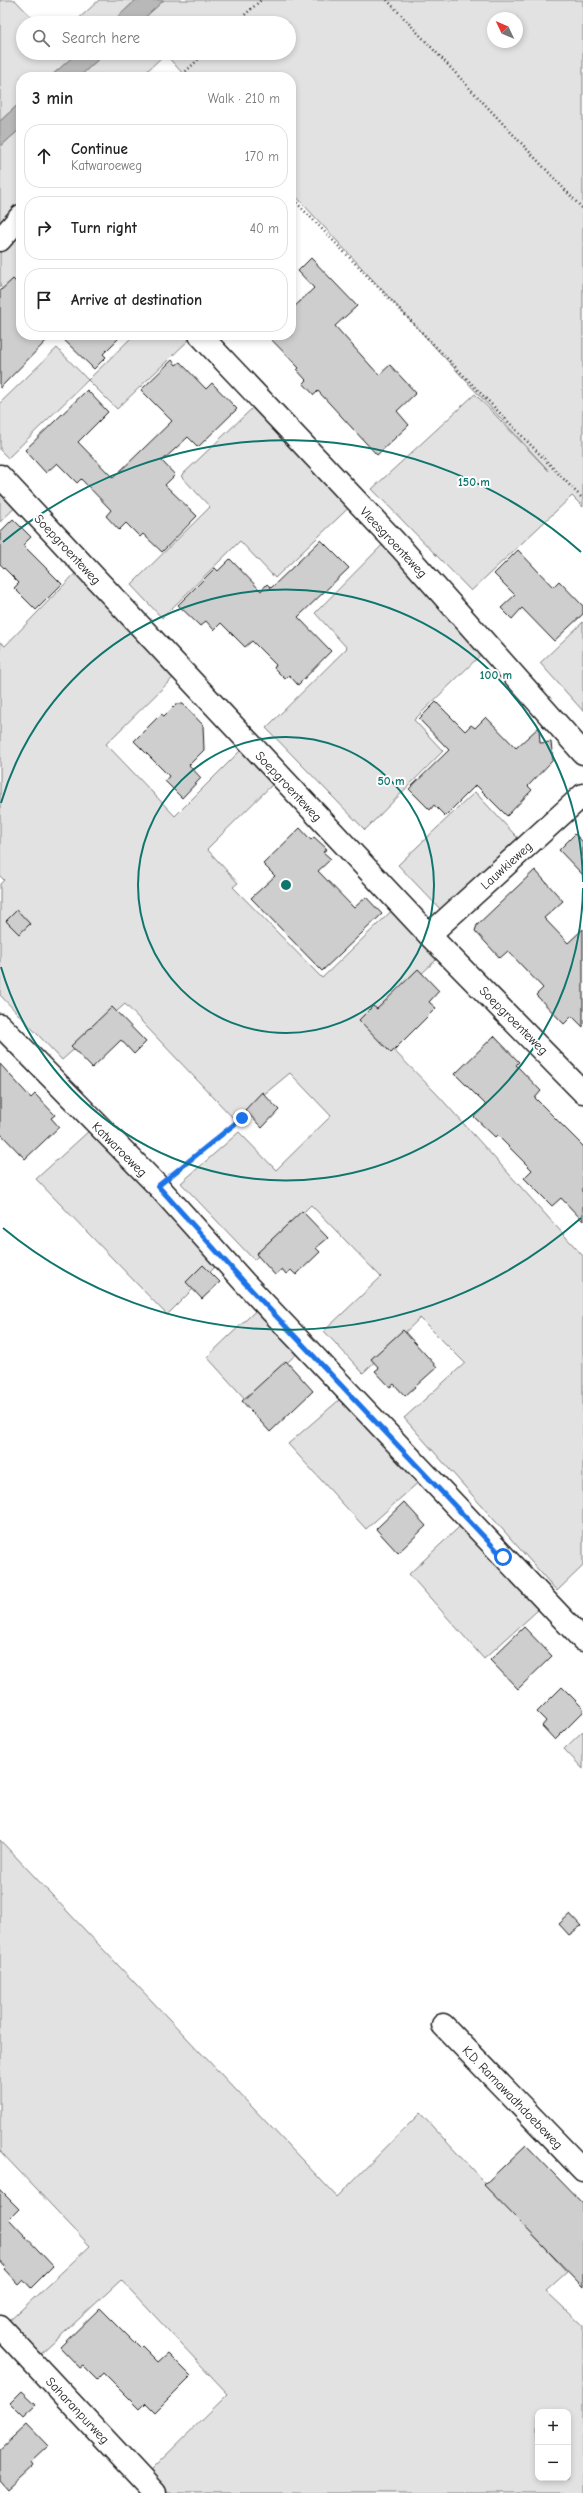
<!DOCTYPE html>
<html lang="en">
<head>
<meta charset="utf-8">
<style>
  body { margin:0; font-family:"Comic Neue",sans-serif; background:#f2f2f2; color:#222 }
  .controls { position:absolute; right:12px; bottom:12px; display:grid; overflow:hidden; border-radius:8px; box-shadow:0 2px 6px #0003 }
  .controls button { width:36px; height:36px; display:grid; place-items:center; padding:0; border:0; border-bottom:1px solid #e0e0e0; background:#fff; color:#222; font:20px sans-serif }
  .compass { position:absolute; left:487px; top:12px; width:36px; height:36px; border-radius:50%; background:#fff; box-shadow:0 2px 6px #0003; rotate:314deg }
  .stop { position:absolute; width:12px; height:12px; margin:-9px; border:3px solid #1a73e8; border-radius:50%; background:#fff }
  .stop.end { background:#1a73e8; border-color:#fff; box-shadow:0 1px 4px #0008 }
  .list { margin:0; padding:0; list-style:none }
  h2 { display:flex; justify-content:space-between; align-items:center; height:52px; margin:0; padding:0 16px; font-size:17px }
  h2 small { font-size:13px; font-weight:400; color:#767676 }
  .list li { display:grid; grid-template-columns:26px 1fr auto; gap:12px; align-items:center; box-sizing:border-box; height:64px; margin:0 8px 8px; padding:0 8px; border:1px solid #e0e0e0; border-radius:16px }
  .list b { display:block; font-size:15px; white-space:nowrap }
  .list p { margin:0; font-size:13px; white-space:nowrap; color:#767676 }
  .list em { font-size:13px; font-style:normal; color:#767676 }
  .icon { flex:none; width:22px; height:22px; fill:none; stroke:currentColor; stroke-width:2; stroke-linecap:round; stroke-linejoin:round }
  .map { position:relative; flex:none; width:583px; height:2493px; overflow:hidden }
  .search { position:absolute; background:#fff; box-shadow:0 2px 6px #0003; left:16px; top:16px; width:280px; height:44px; display:flex; align-items:center; gap:10px; box-sizing:border-box; padding:0 14px; border-radius:22px; color:#767676; font-size:15px }
  .panel { position:absolute; background:#fff; box-shadow:0 2px 6px #0003; left:16px; top:72px; width:280px; height:268px; border-radius:16px }
  .map>svg:first-child { display:block }
</style>
</head>
<body>
<div class="map">
<svg width="583" height="2493" viewBox="0 0 583 2493">
  <rect width="100%" height="100%" fill="#fff"/>
  <filter id="ink" filterUnits="userSpaceOnUse"><feTurbulence type="fractalNoise" baseFrequency=".025" numOctaves="2"/><feDisplacementMap in="SourceGraphic" scale="8" xChannelSelector="R" yChannelSelector="G"/><feConvolveMatrix kernelMatrix="1 2 1 2 8 2 1 2 1" color-interpolation-filters="sRGB"/></filter>
  <g filter="url(#ink)">
    <path fill="#e2e2e2" stroke="#7f7f7f" fill-rule="evenodd" d="M 0,0 L 15,0 L 37,23 L 23,23 L 23,53 L 77,53 L 50,77 L 21,77 L 21,102 L 0,121 Z
      M 99,0 L 136,0 L 111,23 L 74,23 Z
      M 164,0 L 583,0 L 583,507 L 572,496 L 471,591 L 372,489 L 475,394 L 549,471 L 291,191 L 291,77 L 186,77 L 165,54 L 141,77 L 79,77 L 105,53 L 289,53 L 289,23 L 139,23 ZM 493,18 L 517,18 L 517,42 L 493,42 Z
      M 21,128 L 21,206 L 0,229 L 0,147 Z
      M 21,228 L 21,308 L 0,286 L 0,250 Z
      M 134,335 L 194,335 L 117,409 L 88,380 L 8,458 L 0,450 L 0,403 L 57,348 L 88,380 Z
      M 264,397 L 360,497 L 275,578 L 240,541 L 162,618 L 131,585 L 210,507 L 181,476 Z
      M 0,469 L 26,497 L 0,522 Z
      M 393,534 L 496,640 L 414,720 L 443,751 L 365,830 L 266,728 L 347,648 L 315,613 Z
      M 88,560 L 187,664 L 106,744 L 175,816 L 256,735 L 288,769 L 207,849 L 238,883 L 233,887 L 322,978 L 407,896 L 453,944 L 368,1024 L 436,1093 L 583,1256 L 583,1566 L 557,1591 L 404,1418 L 465,1363 L 420,1318 L 363,1373 L 324,1331 L 381,1277 L 311,1205 L 254,1260 L 181,1183 L 239,1132 L 276,1170 L 331,1116 L 290,1073 L 234,1119 L 125,1004 L 62,1060 L 0,995 L 0,884 L 4,880 L 0,876 L 0,642 L 5,646 Z
      M 583,622 L 583,711 L 540,663 Z
      M 475,792 L 528,849 L 441,910 L 398,865 Z
      M 101,1120 L 229,1253 L 167,1315 L 36,1179 Z
      M 269,1298 L 310,1341 L 247,1401 L 207,1357 Z
      M 353,1388 L 431,1471 L 366,1529 L 288,1444 Z
      M 472,1515 L 549,1600 L 484,1659 L 409,1574 Z
      M 583,1731 L 583,1769 L 564,1749 Z
      M 0,1840 L 337,2197 L 420,2113 L 567,2272 L 546,2291 L 583,2326 L 583,2493 L 167,2493 L 148,2473 L 228,2394 L 121,2280 L 39,2356 L 7,2323 L 90,2246 L 0,2151 ZM 538,2412 L 568,2412 L 568,2478 L 538,2478 Z"/>
    <path fill="#b8b8b8" stroke="#7a7a7a" d="M 136,0 L 164,0 L 139,23 L 111,23 Z
      M 77,53 L 105,53 L 79,77 L 50,77 Z
      M 21,102 L 21,128 L 0,147 L 0,121 Z"/>
    <path fill="#cecece" stroke="#1c1c1c" d="M 311,258 L 357,306 L 335,326 L 379,375 L 390,365 L 416,393 L 397,411 L 409,425 L 377,455 L 318,391 L 314,395 L 303,383 L 306,380 L 297,370 L 299,368 L 267,335 L 291,335 L 291,310 L 314,288 L 298,271 Z
      M 13,279 L 21,287 L 21,335 L 52,335 L 0,388 L 0,291 Z
      M 59,335 L 122,335 L 103,354 L 106,357 L 94,369 Z
      M 172,360 L 176,365 L 180,362 L 206,389 L 212,383 L 237,409 L 198,447 L 188,437 L 162,461 L 175,475 L 165,485 L 197,516 L 162,552 L 143,534 L 140,537 L 126,523 L 119,530 L 106,516 L 111,510 L 81,479 L 77,483 L 57,463 L 46,473 L 25,450 L 87,390 L 108,412 L 78,442 L 113,478 L 172,421 L 141,390 Z
      M 13,519 L 31,537 L 23,545 L 62,584 L 36,610 L 14,588 L 19,583 L 0,564 L 0,532 Z
      M 321,540 L 349,568 L 298,617 L 331,651 L 298,685 L 289,675 L 285,679 L 274,668 L 276,665 L 252,641 L 245,647 L 221,623 L 214,630 L 206,621 L 200,626 L 178,605 L 215,568 L 218,571 L 230,559 L 261,591 L 267,584 L 271,588 Z
      M 518,550 L 553,587 L 559,581 L 583,606 L 583,614 L 554,641 L 522,608 L 512,619 L 501,608 L 515,595 L 494,574 Z
      M 436,702 L 465,731 L 471,725 L 475,728 L 486,717 L 516,748 L 539,727 L 540,743 L 551,742 L 553,760 L 528,786 L 532,790 L 507,816 L 476,785 L 445,816 L 434,805 L 430,810 L 409,789 L 449,750 L 419,719 Z
      M 176,704 L 183,704 L 203,725 L 204,750 L 189,765 L 201,778 L 182,798 L 165,781 L 169,776 L 134,741 L 161,714 L 164,716 Z
      M 300,828 L 311,840 L 314,837 L 327,849 L 323,852 L 331,859 L 318,871 L 354,908 L 366,897 L 382,914 L 322,971 L 251,898 L 275,876 L 263,864 Z
      M 575,834 L 583,842 L 583,875 L 559,850 Z
      M 535,870 L 563,901 L 544,918 L 568,943 L 583,929 L 583,1027 L 572,1016 L 564,1024 L 536,995 L 543,988 L 508,951 L 500,958 L 475,931 L 477,925 Z
      M 17,910 L 30,924 L 19,934 L 6,921 Z
      M 418,969 L 439,991 L 429,1002 L 436,1008 L 391,1053 L 359,1020 L 373,1006 L 377,1009 Z
      M 112,1007 L 146,1042 L 134,1054 L 121,1040 L 92,1068 L 71,1046 Z
      M 494,1036 L 519,1062 L 516,1065 L 541,1091 L 535,1098 L 583,1146 L 583,1221 L 561,1198 L 552,1206 L 524,1178 L 532,1170 L 497,1135 L 495,1137 L 474,1117 L 486,1105 L 455,1074 Z
      M 0,1064 L 31,1098 L 35,1094 L 55,1115 L 51,1118 L 59,1127 L 25,1159 L 0,1133 Z
      M 262,1092 L 279,1110 L 262,1128 L 245,1110 Z
      M 302,1211 L 328,1238 L 316,1248 L 320,1252 L 296,1275 L 291,1270 L 286,1274 L 282,1269 L 275,1275 L 256,1254 Z
      M 203,1265 L 220,1282 L 202,1299 L 186,1282 Z
      M 403,1330 L 437,1367 L 405,1396 L 394,1384 L 390,1387 L 375,1371 L 379,1368 L 371,1359 Z
      M 286,1361 L 313,1391 L 270,1432 L 242,1401 Z
      M 404,1502 L 426,1526 L 398,1553 L 376,1529 Z
      M 524,1627 L 552,1656 L 518,1689 L 490,1660 Z
      M 562,1687 L 583,1708 L 583,1712 L 555,1740 L 542,1726 L 546,1721 L 537,1712 Z
      M 570,1914 L 581,1926 L 569,1935 L 559,1924 Z
      M 526,2145 L 583,2204 L 583,2287 L 484,2185 Z
      M 0,2190 L 19,2209 L 9,2219 L 53,2266 L 31,2288 L 23,2279 L 18,2284 L 4,2269 L 6,2267 L 0,2260 Z
      M 100,2308 L 140,2348 L 142,2346 L 158,2362 L 168,2353 L 191,2376 L 155,2412 L 146,2403 L 140,2409 L 104,2373 L 97,2380 L 83,2366 L 80,2368 L 60,2347 Z
      M 22,2391 L 36,2404 L 23,2416 L 10,2403 Z
      M 27,2424 L 48,2446 L 31,2462 L 33,2465 L 7,2489 L 0,2481 L 0,2449 Z"/>
    <g fill="none" stroke-linecap="round" stroke-linejoin="round">
      <defs>
        <path id="minor" d="M 0,240 L 21,216
          M 200,335 L 401,548 L 583,753
          M 0,476 L 429,935 L 583,1092
          M 429,935 L 583,795
          M 0,1025 L 158,1186 L 244,1282 L 583,1640
          M 443,2025 L 583,2170
          M 0,2327 L 155,2493"/>
      </defs>
      <use href="#minor" stroke="#1c1c1c" stroke-width="25"/>
      <path stroke="#1c1c1c" stroke-width="2.5" stroke-dasharray="1 3" stroke-linecap="butt" d="M 387,0 L 583,209
        M 236,23 L 261,0
        M 180,77 L 205,53
        M 291,197 L 583,499
        M 174,1173 L 242,1119"/>
      <use href="#minor" stroke="#fff" stroke-width="22"/>
    </g>
  </g>
  <g fill="none" stroke-linecap="round" stroke-linejoin="round" filter="url(#ink)">
    <path stroke="#1a73e8" stroke-width="5" d="M 242,1118 L 158,1186 L 244,1282 L 503,1557"/>
  </g>
  <g fill="none" stroke="#0f766e" stroke-width="2">
    <circle cx="286" cy="885" r="148"/>
    <path d="M583 888A297 297 0 0 1 1 967M1 803A297 297 0 0 1 583 882"/>
    <path d="M581 1218A445 445 0 0 1 3 1228M3 542A445 445 0 0 1 581 552"/>
  </g>
  <g text-anchor="middle" stroke-width="4" stroke-linejoin="round" paint-order="stroke">
    <g font-size="13" fill="#1c1c1c" stroke="#fff">
      <text transform="translate(394 542) rotate(47)" y="5">Vleesgroenteweg</text>
      <text transform="translate(68 549) rotate(47)" y="5">Soepgroenteweg</text>
      <text transform="translate(289 786) rotate(47)" y="5">Soepgroenteweg</text>
      <text transform="translate(506 865) rotate(-42)" y="5">Lauwkieweg</text>
      <text transform="translate(514 1020) rotate(45)" y="5">Soepgroenteweg</text>
      <text transform="translate(120 1149) rotate(45)" y="5">Katwaroeweg</text>
      <text transform="translate(513 2097) rotate(46)" y="5">K.D. Ramawadhdoebeweg</text>
      <text transform="translate(78 2410) rotate(47)" y="5">Saharanpurweg</text>
    </g>
  </g>
  <circle cx="286" cy="885" r="6" fill="#0f766e" stroke="#fff" stroke-width="2"/>
  <g font-size="12" text-anchor="middle" font-weight="bold" fill="#0f766e" stroke="#fff" stroke-width="4" stroke-linejoin="round" paint-order="stroke">
    <text x="474" y="486">150 m</text>
    <text x="496" y="679">100 m</text>
    <text x="391" y="785">50 m</text>
  </g>
</svg>
<div class="controls">
<button>+</button>
<button>−</button>
</div>
<svg class="compass" viewBox="-18 -18 36 36"><path d="M0-13l5 13h-10z" fill="#e53935"/><path d="M0 13l5-13h-10z" fill="#767676"/></svg>
<div class="stop" style="left:503px;top:1557px"></div>
<div class="stop end" style="left:242px;top:1118px"></div>
<div class="search"><svg class="icon" aria-label="search" viewBox="0 0 24 24"><circle cx="10" cy="10" r="6"/><path d="M15 15l6 6"/></svg>Search here</div>
<section class="panel">
<h2>3 min<small>Walk · 210 m</small></h2>
<ul class="list">
<li><svg class="icon" aria-label="ahead" viewBox="0 0 24 24"><path d="M12 20V5M6 11l6-6 6 6"/></svg><div><b>Continue</b><p>Katwaroeweg</p></div><em>170 m</em></li>
<li><svg class="icon" aria-label="right" viewBox="0 0 24 24"><path d="M7 20v-9h11M14 6l5 5-5 5"/></svg><div><b>Turn right</b></div><em>40 m</em></li>
<li><svg class="icon" aria-label="arrive" viewBox="0 0 24 24"><path d="M6 21V4h12l-3 4 3 4H6"/></svg><div><b>Arrive at destination</b></div></li>
</ul>
</section>
</div>
</body>
</html>
